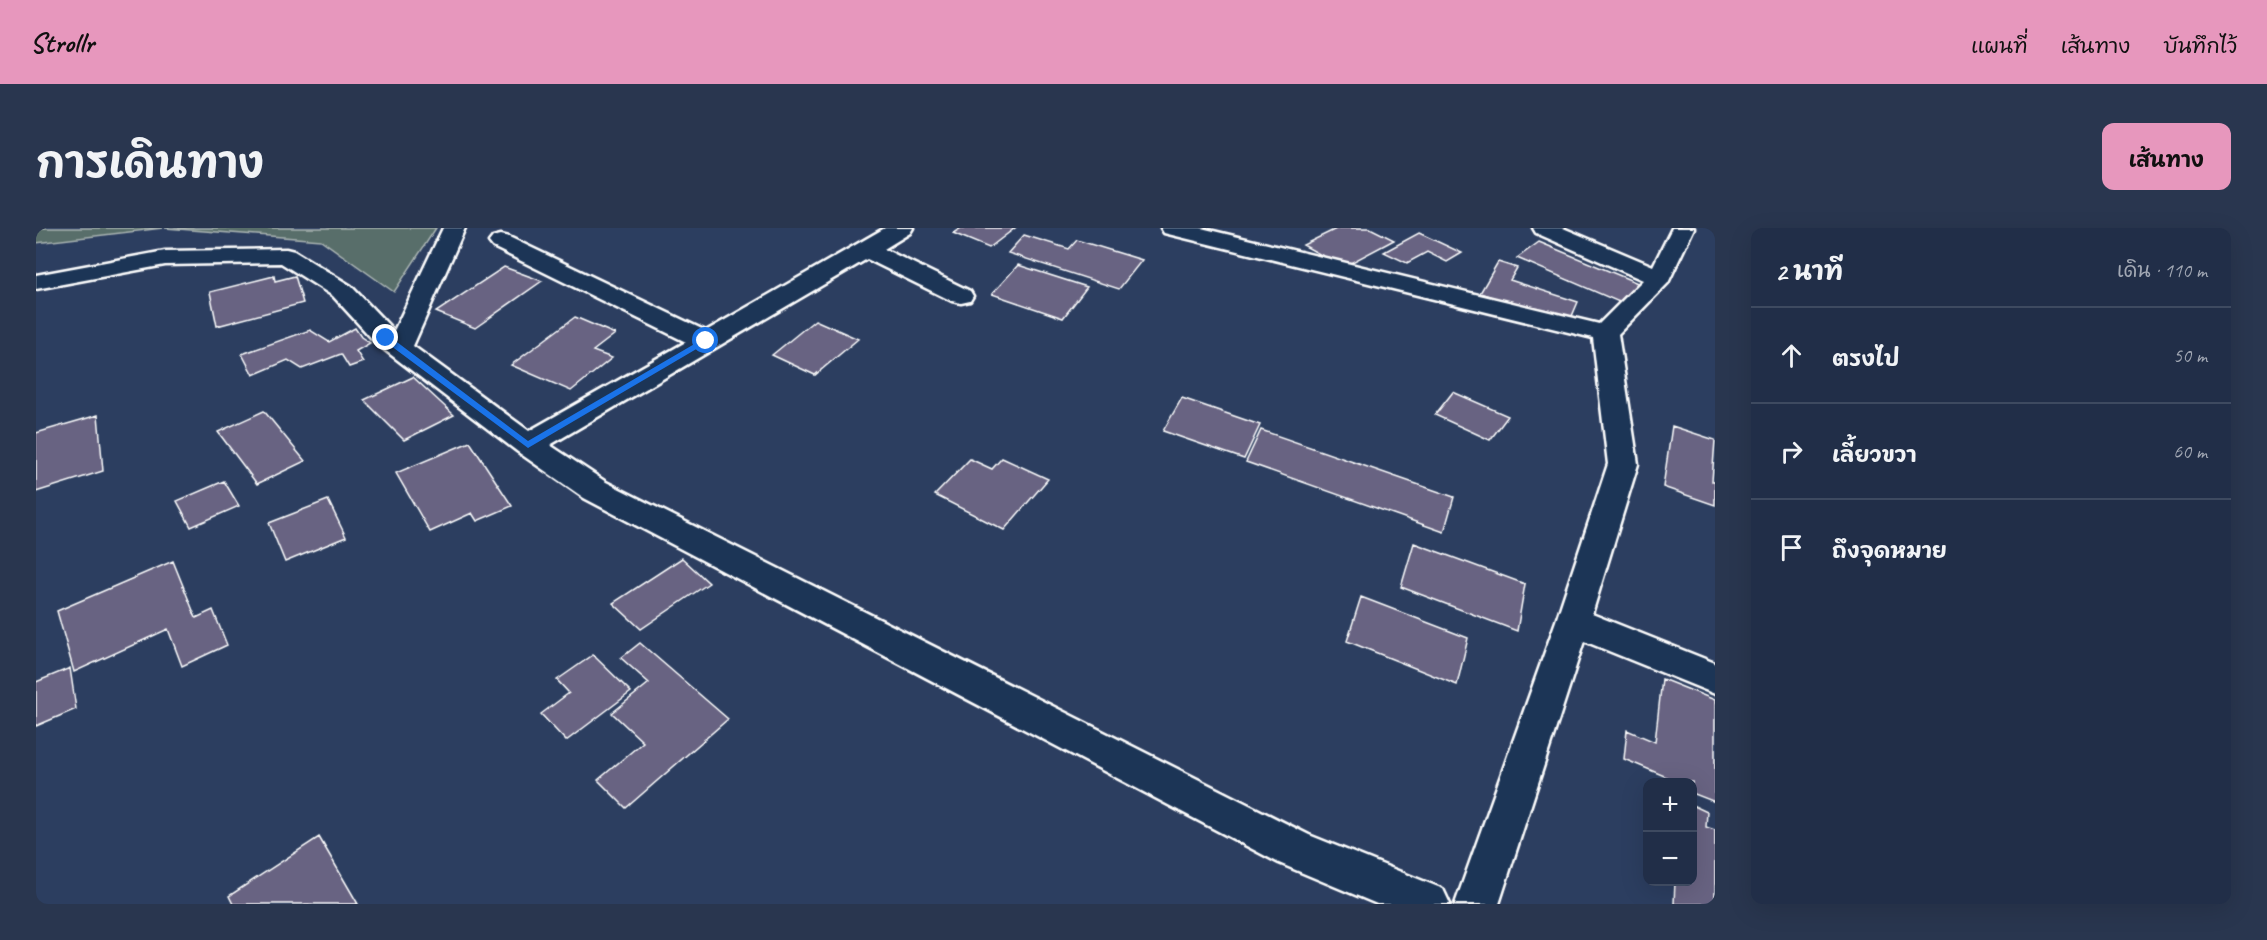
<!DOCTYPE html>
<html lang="th">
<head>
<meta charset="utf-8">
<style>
  body { margin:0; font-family:Caveat,"Playpen Sans Thai",sans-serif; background:#29364f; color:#f1f3f6 }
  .controls { position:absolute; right:18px; bottom:18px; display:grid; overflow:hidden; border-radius:12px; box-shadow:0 6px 24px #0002 }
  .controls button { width:54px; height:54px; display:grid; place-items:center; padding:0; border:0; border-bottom:2px solid #3e4a60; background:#212e48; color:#f1f3f6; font:30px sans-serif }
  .stop { position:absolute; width:18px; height:18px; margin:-14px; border:4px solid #1a73e8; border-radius:50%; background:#fff }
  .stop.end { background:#1a73e8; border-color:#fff; box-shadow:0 2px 6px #0008 }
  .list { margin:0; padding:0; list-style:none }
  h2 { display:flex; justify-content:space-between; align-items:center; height:78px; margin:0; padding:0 24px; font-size:26px }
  h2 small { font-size:20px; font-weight:400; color:#a2a8b4 }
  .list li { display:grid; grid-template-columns:39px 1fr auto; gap:18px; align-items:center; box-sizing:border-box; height:96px; padding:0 24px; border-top:2px solid #3e4a60 }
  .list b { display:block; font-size:22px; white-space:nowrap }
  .list em { font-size:20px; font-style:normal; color:#a2a8b4 }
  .icon { flex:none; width:33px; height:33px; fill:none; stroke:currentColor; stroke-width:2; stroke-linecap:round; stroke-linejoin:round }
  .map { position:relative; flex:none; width:1679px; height:676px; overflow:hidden; border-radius:12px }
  header { display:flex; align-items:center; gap:36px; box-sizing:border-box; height:84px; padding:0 30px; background:#e797bd; color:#111 }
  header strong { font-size:28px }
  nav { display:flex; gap:33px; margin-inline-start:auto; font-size:21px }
  .intro { display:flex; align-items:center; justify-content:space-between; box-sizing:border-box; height:144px; padding:0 36px }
  h1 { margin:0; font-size:42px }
  .button { padding:15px 27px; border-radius:12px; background:#e797bd; color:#111; font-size:21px; font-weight:700 }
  main { display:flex; gap:36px; padding:0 36px }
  aside { flex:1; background:#212e48; border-radius:12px; box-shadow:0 6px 24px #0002 }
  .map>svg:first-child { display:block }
</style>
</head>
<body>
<header>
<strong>Strollr</strong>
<nav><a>แผนที่</a><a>เส้นทาง</a><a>บันทึกไว้</a></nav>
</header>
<div class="intro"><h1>การเดินทาง</h1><a class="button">เส้นทาง</a></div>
<main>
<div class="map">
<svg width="1679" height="676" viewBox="0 0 1679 676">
  <rect width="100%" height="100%" fill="#2c3e60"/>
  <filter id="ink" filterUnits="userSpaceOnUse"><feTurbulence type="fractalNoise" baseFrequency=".0167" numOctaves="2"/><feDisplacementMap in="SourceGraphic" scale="12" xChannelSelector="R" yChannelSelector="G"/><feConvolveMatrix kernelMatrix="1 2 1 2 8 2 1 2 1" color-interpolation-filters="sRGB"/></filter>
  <g filter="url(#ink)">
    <path fill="#586e6a" stroke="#acb6b4" stroke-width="1.5" d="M 0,0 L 127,0 L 0,15 Z
      M 129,0 L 400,0 L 358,64 L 285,12 Z"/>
    <path fill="#686482" stroke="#fff" stroke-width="1.5" d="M 925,0 L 979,0 L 953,20 L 917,5 Z
      M 1302,0 L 1334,0 L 1358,12 L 1307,39 L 1267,17 Z
      M 1383,5 L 1426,25 L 1411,34 L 1391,24 L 1371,35 L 1348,24 Z
      M 988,7 L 1033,21 L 1041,12 L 1106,32 L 1083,61 L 972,25 Z
      M 1503,14 L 1604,56 L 1583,74 L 1481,30 Z
      M 1462,34 L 1481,40 L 1474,52 L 1542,74 L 1533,95 L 1444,65 Z
      M 982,37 L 1051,59 L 1027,90 L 956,66 Z
      M 468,39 L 506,53 L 439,100 L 400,84 Z
      M 238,48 L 239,53 L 259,48 L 267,75 L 181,98 L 174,64 Z
      M 539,89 L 579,106 L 557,123 L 576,130 L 535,163 L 475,137 Z
      M 779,92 L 822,111 L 779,147 L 736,127 Z
      M 319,100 L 325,109 L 334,115 L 320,123 L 327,134 L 313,139 L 305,126 L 266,141 L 252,132 L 217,147 L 206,126 L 274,102 L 293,114 Z
      M 377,149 L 418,187 L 368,212 L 328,172 Z
      M 1417,164 L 1472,188 L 1454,212 L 1399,187 Z
      M 1146,170 L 1224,197 L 1208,231 L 1127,203 Z
      M 228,183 L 269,233 L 221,256 L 182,204 Z
      M 62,187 L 67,243 L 0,264 L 0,205 Z
      M 1636,198 L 1679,212 L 1676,253 L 1679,253 L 1679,277 L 1627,259 Z
      M 1225,202 L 1418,269 L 1408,304 L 1210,234 Z
      M 434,214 L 476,278 L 441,293 L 436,285 L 394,304 L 360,245 Z
      M 966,230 L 1012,251 L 968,302 L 899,267 L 934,231 L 956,241 Z
      M 188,253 L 203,278 L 155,299 L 141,273 Z
      M 292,272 L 310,309 L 249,334 L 233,295 Z
      M 1378,315 L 1489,356 L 1481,403 L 1365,359 Z
      M 646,330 L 673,355 L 605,401 L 577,375 Z
      M 137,333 L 160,390 L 177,382 L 191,417 L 146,438 L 132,401 L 38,444 L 21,383 Z
      M 1325,369 L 1432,410 L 1421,457 L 1311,413 Z
      M 604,415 L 692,491 L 590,580 L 562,552 L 607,514 L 576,485 L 613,455 L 585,430 Z
      M 557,427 L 595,464 L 530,513 L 505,486 L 533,465 L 521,452 Z
      M 34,440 L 40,481 L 0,498 L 0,454 Z
      M 1626,451 L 1679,472 L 1679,574 L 1656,565 L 1656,554 L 1638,554 L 1638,552 L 1588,531 L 1591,502 L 1619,514 Z
      M 1656,577 L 1671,584 L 1670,599 L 1679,602 L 1679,676 L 1638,676 L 1639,654 L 1656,654 Z
      M 283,609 L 322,676 L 197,676 L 193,668 Z"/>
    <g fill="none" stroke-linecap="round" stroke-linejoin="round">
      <defs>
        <path id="street" d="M 407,0 L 429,0 L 377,118 L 493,203 L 650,114 L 457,19 L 453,14 L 457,9 L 465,7 L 473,9 L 670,103 L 849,0 L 877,0 L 874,5 L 848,21 L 934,63 L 937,68 L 934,73 L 925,75 L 916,73 L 831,31 L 514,217 L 570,254 L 1273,607 L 1407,661 L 1414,676 L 1341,676 L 1243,635 L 548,270 L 482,224 L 341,116 L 297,68 L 245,35 L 129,37 L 0,61 L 0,47 L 129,23 L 250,21 L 258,23 L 315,58 L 358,103 Z
          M 1125,0 L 1165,0 L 1563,96 L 1607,52 L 1500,5 L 1497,0 L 1527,0 L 1617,38 L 1636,0 L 1658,0 L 1632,55 L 1582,106 L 1602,236 L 1556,386 L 1679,435 L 1679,466 L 1548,413 L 1463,676 L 1419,676 L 1520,393 L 1572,236 L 1557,110 L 1128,5 Z"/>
      </defs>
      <use href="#street" stroke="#fff" stroke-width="5"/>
      <use href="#street" fill="#1d3557" fill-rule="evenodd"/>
    </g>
  </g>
  <path fill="#1a73e8" d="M 347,108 L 353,108 L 492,213 L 667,111 L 674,113 L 492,220 L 347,112 Z"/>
</svg>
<div class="controls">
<button>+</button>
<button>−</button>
</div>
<div class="stop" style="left:670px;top:113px"></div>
<div class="stop end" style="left:350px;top:110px"></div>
</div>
<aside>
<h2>2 นาที<small>เดิน · 110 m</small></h2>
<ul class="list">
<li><svg class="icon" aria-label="ahead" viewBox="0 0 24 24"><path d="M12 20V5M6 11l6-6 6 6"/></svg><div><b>ตรงไป</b></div><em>50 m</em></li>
<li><svg class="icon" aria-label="right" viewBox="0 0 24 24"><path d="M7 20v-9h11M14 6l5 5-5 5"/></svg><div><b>เลี้ยวขวา</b></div><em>60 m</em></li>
<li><svg class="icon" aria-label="arrive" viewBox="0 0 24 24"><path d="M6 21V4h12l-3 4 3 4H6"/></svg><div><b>ถึงจุดหมาย</b></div></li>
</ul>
</aside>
</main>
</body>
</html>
